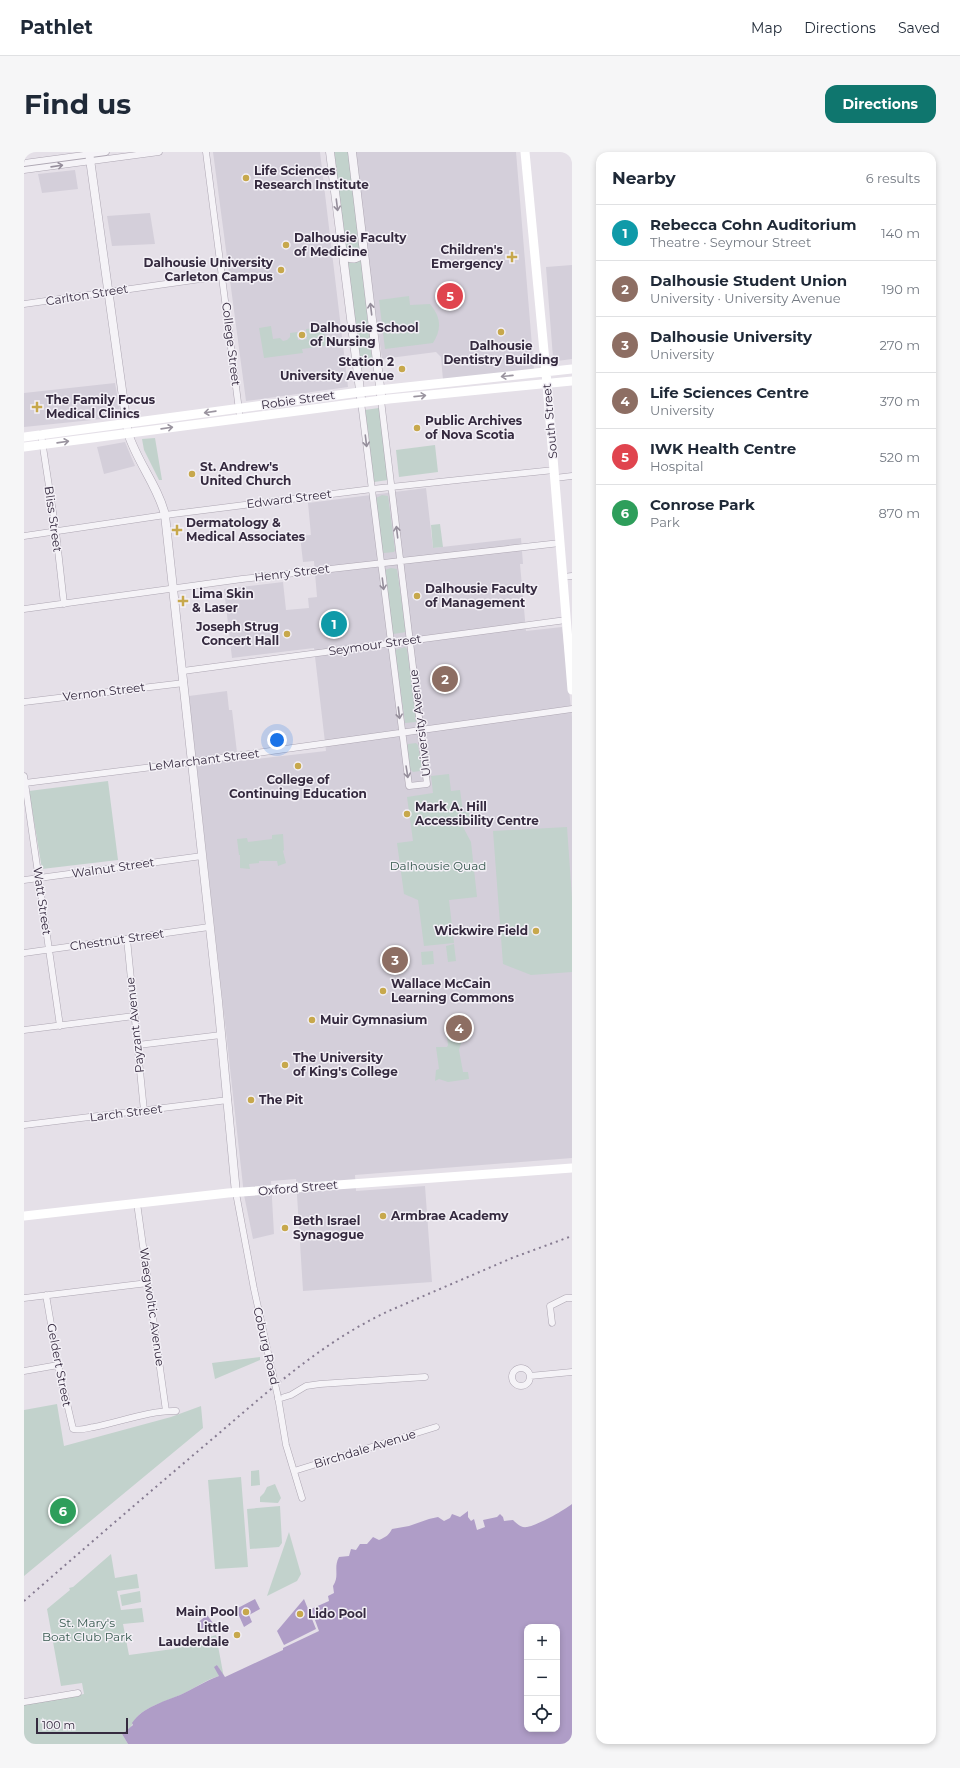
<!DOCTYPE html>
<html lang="en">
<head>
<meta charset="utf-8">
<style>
  body { margin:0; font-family:Montserrat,sans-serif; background:#f6f6f7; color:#1f2937 }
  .controls { position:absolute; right:12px; bottom:12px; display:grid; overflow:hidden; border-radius:8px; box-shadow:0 2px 6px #0003 }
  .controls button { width:36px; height:36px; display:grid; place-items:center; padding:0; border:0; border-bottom:1px solid #e0e1e3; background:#fff; color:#1f2937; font:20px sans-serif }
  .scale { position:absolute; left:12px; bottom:10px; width:92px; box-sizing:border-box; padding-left:4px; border:2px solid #352a3f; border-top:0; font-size:11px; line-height:14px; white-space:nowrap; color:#352a3f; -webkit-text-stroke:3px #f3f0f6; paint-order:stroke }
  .you { position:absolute; left:253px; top:588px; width:14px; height:14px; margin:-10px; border:3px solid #fff; border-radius:50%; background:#1a73e8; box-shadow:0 0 0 6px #1a73e833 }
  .badge { display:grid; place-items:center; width:26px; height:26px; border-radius:50%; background:#0f766e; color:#fff; font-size:13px; font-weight:700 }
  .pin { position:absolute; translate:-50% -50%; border:2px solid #fff; box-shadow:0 1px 4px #0006 }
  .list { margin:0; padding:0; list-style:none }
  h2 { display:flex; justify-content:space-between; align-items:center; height:52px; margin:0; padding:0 16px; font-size:17px }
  h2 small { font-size:13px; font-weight:400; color:#747a83 }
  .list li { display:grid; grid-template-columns:26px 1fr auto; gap:12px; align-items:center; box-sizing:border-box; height:56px; padding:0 16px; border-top:1px solid #e0e1e3 }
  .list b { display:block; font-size:15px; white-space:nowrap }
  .list p { margin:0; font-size:13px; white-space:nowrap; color:#747a83 }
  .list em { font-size:13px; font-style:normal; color:#747a83 }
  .icon { flex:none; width:22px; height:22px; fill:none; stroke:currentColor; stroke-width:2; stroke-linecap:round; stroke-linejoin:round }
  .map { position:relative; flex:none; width:548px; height:1592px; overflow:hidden; border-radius:12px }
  header { display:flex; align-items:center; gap:24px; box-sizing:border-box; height:56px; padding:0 20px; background:#fff; border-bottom:1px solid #e0e1e3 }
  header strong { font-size:19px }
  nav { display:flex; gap:22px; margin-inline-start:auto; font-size:14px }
  .intro { display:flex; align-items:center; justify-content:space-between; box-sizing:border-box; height:96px; padding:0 24px }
  h1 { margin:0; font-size:28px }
  .button { padding:10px 18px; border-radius:12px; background:#0f766e; color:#fff; font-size:14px; font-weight:700 }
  main { display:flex; gap:24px; padding:0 24px }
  aside { flex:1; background:#fff; border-radius:12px; box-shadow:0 2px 6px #0003 }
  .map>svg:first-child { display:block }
</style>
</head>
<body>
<header>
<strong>Pathlet</strong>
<nav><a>Map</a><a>Directions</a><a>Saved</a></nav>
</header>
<div class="intro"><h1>Find us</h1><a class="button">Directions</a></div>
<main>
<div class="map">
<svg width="548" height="1592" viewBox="0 0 548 1592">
  <rect width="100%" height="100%" fill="#e5e0e8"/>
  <path fill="#d4cfda" d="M 189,0 L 296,0 L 324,235 L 222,249 Z
    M 330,0 L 492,0 L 510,218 L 419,228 L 417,205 L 412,200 L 358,207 Z
    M 51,18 L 54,37 L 18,41 L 14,22 Z
    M 126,61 L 131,92 L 88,94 L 83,64 Z
    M 548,113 L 548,207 L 533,209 L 529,206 L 522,115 Z
    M 91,231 L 97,265 L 0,275 L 0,241 Z
    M 101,290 L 111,314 L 80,322 L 73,295 Z
    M 402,336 L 409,396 L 497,386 L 499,412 L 496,412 L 502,479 L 538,475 L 548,565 L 548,1006 L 331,1023 L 332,1039 L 401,1034 L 408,1130 L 279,1139 L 272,1027 L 247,1029 L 250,1082 L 229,1087 L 220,1043 L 165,544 L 203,539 L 205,558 L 208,558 L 214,609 L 302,599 L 290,496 L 208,506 L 200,437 L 259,430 L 262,458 L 285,456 L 284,446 L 293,445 L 290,409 L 279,410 L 276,384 L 287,383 L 284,351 Z"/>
  <path fill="#c2d2cc" d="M 310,0 L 324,0 L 336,100 L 333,104 L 322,102 Z
    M 337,107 L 349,214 L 336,216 L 323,109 Z
    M 385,144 L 386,153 L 406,152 C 417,165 418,177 409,191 L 361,197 L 355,148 Z
    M 247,174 L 249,187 L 256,186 L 259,189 L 263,188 L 266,185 L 266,181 L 273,180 L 274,188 L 283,187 L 282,177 L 292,176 L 292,180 L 300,179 L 301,184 L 306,188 L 307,193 L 278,197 L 279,201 L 240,206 L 235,176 Z
    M 355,256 L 364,328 L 350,330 L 341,258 Z
    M 131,286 L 138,328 L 135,328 L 120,298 L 118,287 Z
    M 411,293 L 414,320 L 375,325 L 372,298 Z
    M 358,343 L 364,344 L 371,398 L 370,400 L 360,401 L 358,400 L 352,346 Z
    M 416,372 L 419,395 L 409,396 L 407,373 Z
    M 367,416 L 373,417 L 382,480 L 369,482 L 361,418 Z
    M 381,495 L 383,497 L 393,568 L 392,570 L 381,571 L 371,498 Z
    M 392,591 L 394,593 L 398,616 L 396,619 L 389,620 L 386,617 L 383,594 L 384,592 Z
    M 425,622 L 427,639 L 436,638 L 439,660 L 445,660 C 446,667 445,670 439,675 L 447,690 L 453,745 L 425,748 L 430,791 L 400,794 L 394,748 L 380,742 L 373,691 L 389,689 L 383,645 L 409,641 L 407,624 Z
    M 84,629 L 94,708 L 18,717 L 5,639 Z
    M 543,675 L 548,746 L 548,820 L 507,823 L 479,812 L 469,679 Z
    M 259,682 L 260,698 L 259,699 L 262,711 L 254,714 L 253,709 L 235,709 L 235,711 L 225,712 L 226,717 L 216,716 L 216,703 L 215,703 L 213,687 L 223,686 L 224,690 L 248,687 L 248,683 Z
    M 430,792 L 432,809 L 424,810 L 422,794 Z
    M 409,799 L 410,812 L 398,813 L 397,800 Z
    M 430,882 L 438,888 L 435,898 L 439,920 L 444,920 L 445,927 L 424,930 L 415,927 L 411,929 L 412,918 L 415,917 L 412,895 L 423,895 L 424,893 L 423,885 Z
    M 236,1205 L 236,1208 L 191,1227 L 188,1211 Z
    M 33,1252 L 40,1294 L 147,1265 L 177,1254 L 179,1276 L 0,1424 L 0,1258 Z
    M 235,1318 L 236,1333 L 227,1334 L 227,1319 Z
    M 217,1325 L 224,1415 L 191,1417 L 184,1328 Z
    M 251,1332 L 257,1346 L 254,1351 L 236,1350 L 236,1345 L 240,1341 L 243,1335 Z
    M 256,1354 L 258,1391 L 255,1395 L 226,1397 L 223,1357 Z
    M 265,1380 L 277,1422 L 273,1429 L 243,1444 Z
    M 87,1402 L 91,1426 L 113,1422 L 115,1436 L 93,1439 L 97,1458 L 118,1456 L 120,1470 L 99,1472 L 105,1503 L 149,1497 L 192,1483 L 200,1526 L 193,1513 L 193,1518 L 195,1524 C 181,1528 170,1537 156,1543 C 142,1549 128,1553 116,1562 C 109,1567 108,1579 98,1582 L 104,1592 L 0,1592 L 0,1553 L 60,1542 L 58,1531 L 37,1534 L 23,1457 L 46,1438 L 45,1436 L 49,1435 Z
    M 116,1439 L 117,1450 L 98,1454 L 96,1443 Z"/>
  <path fill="#af9dc7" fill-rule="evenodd" d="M 548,1352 L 548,1592 L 104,1592 L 98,1582 L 109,1573 L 108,1571 C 119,1555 139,1550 156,1543 C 169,1537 181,1529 195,1524 L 190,1515 L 193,1513 L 201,1525 L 259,1498 L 259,1496 L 295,1479 L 287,1457 L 305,1449 L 304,1444 L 310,1441 L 309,1434 C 316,1424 309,1416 315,1405 L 325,1404 L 327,1397 L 332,1398 L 336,1392 L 343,1392 L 349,1385 L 355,1388 C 362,1385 365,1383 368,1377 L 385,1374 L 405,1367 L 414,1365 L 420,1369 L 426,1366 L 428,1362 L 436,1365 L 444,1359 L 444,1365 L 447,1369 L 450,1367 L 453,1378 L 461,1375 L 459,1368 L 473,1365 L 476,1362 L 479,1365 L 480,1369 L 489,1368 C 493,1372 497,1376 503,1375 C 514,1373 539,1359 548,1352 ZM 503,1475 L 533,1475 L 533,1577 L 503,1577 Z
    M 231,1447 L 236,1457 L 225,1463 L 228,1470 L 220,1475 L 212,1457 Z
    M 280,1447 L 292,1477 L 260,1493 L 253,1479 Z
    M 183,1463 L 189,1471 L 179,1479 L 172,1472 Z"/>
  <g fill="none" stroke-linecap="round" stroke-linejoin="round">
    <defs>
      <path id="minor" d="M 182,0 L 216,266
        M 0,11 L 82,0
        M 0,18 L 135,0
        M 0,152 L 198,124
        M 337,250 L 385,634 L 403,632 L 357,248
        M 17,282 L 32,380 L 40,452
        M 531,326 L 548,324
        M 0,384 L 141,363 L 348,337 L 530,318
        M 539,425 L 548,424
        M 0,457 L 218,427 L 536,391
        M 159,519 L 542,468
        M 0,550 L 160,531
        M 0,624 L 36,874
        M 1,631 L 168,610 L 548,557
        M 0,728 L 178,704
        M 103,787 L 120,959
        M 0,801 L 185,775
        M 0,878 L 110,864
        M 114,893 L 197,883
        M 0,973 L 204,948
        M 212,1041 L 230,1137 L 248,1219
        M 113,1051 L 142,1259
        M 22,1143 L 34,1213 L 49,1277 C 55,1279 64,1276 70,1275 C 95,1270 128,1258 152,1259
        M 0,1146 L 124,1131
        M 528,1171 L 526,1154 L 542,1146 L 548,1146
        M488 1225a9 9 0 1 1 18 0a9 9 0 1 1-18 0Z
        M 0,1219 L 34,1213
        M 506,1224 L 548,1220
        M 254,1245 L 262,1293 L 278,1346
        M 254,1247 L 267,1243 L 282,1234 L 296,1232 L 401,1225
        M 270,1319 L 412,1275
        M 0,1550 L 54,1541"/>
      <path id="tertiary" d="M 65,0 L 104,281 C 113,310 134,334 141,363 L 194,849 L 212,1041
        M 306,0 L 337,246
        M 328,0 L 357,243
        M 319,102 C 327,109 334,108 340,99"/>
    </defs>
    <use href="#minor" stroke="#ada6b2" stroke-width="7"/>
    <use href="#tertiary" stroke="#ada6b2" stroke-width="9"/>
    <use href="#minor" stroke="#f5f3f7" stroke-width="6"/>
    <use href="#tertiary" stroke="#f5f3f7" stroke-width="8"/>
    <path stroke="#fff" stroke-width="9" d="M 501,0 L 522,220 L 548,538
      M 0,285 L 336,240 L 548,217
      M 0,295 L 365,247 L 548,229
      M 0,1064 L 204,1041 L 548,1016"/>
    <path stroke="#867b91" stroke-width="2" stroke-dasharray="2 4" stroke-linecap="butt" d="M 0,1449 C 64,1393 128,1338 193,1283 C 248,1236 301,1188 367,1158 L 488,1106 L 548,1084"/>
    <defs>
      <path id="minor-bridge" d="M 248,1219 L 254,1245"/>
    </defs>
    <use href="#minor-bridge" stroke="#ada6b2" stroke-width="7" stroke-linecap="butt"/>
    <use href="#minor-bridge" stroke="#f5f3f7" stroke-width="6"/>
  </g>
  <defs><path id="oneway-shaft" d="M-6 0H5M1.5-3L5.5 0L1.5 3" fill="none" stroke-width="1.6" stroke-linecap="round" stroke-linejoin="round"/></defs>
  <g stroke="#958e9b">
    <use href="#oneway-shaft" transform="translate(33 14) rotate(-8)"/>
    <use href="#oneway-shaft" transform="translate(313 53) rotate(83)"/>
    <use href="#oneway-shaft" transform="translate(347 157) rotate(-97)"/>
    <use href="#oneway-shaft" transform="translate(342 289) rotate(83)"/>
    <use href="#oneway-shaft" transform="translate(373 380) rotate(-97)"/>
    <use href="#oneway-shaft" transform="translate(359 432) rotate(83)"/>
    <use href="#oneway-shaft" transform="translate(375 561) rotate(83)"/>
    <use href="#oneway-shaft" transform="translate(383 620) rotate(81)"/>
  </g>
  <g stroke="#9a949f">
    <use href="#oneway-shaft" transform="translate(483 224) rotate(174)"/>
    <use href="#oneway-shaft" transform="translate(396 244) rotate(-6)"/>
    <use href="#oneway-shaft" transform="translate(186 260) rotate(172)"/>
    <use href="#oneway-shaft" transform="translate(143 276) rotate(-8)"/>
    <use href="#oneway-shaft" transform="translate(39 290) rotate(-8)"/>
  </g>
  <g fill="#c7a84c" stroke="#f3f0f6" stroke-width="1.5">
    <circle cx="222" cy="26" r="4"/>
    <circle cx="262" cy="93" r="4"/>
    <path d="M486 99h4v4h4v4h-4v4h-4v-4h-4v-4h4z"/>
    <circle cx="257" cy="118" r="4"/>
    <circle cx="477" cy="180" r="4"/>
    <circle cx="278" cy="183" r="4"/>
    <circle cx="378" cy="217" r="4"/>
    <path d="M11 249h4v4h4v4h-4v4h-4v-4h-4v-4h4z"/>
    <circle cx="393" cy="276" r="4"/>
    <circle cx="168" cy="322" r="4"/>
    <path d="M151 372h4v4h4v4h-4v4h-4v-4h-4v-4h4z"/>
    <circle cx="393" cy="444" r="4"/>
    <path d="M157 443h4v4h4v4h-4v4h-4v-4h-4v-4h4z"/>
    <circle cx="263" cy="482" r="4"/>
    <circle cx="274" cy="614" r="4"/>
    <circle cx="383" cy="662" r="4"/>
    <circle cx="512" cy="779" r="4"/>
    <circle cx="359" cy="839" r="4"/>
    <circle cx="288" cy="868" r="4"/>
    <circle cx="261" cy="913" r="4"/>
    <circle cx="227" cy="948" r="4"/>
    <circle cx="359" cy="1064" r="4"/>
    <circle cx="261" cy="1076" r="4"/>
    <circle cx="222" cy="1460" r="4"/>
    <circle cx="276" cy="1462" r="4"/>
    <circle cx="213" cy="1483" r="4"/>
  </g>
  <g text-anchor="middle" stroke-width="3" stroke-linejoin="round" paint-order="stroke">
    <g font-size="12" font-weight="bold" fill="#352a3f" stroke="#f3f0f6" text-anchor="start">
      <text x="230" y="23">Life Sciences<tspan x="230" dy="14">Research Institute</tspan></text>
      <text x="270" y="90">Dalhousie Faculty<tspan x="270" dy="14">of Medicine</tspan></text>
      <text x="479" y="102" text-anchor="end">Children's<tspan x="479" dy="14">Emergency</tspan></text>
      <text x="249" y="115" text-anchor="end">Dalhousie University<tspan x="249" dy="14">Carleton Campus</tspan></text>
      <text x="286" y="180">Dalhousie School<tspan x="286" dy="14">of Nursing</tspan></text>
      <text x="477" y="198" text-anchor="middle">Dalhousie<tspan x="477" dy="14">Dentistry Building</tspan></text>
      <text x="370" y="214" text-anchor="end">Station 2<tspan x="370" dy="14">University Avenue</tspan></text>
      <text x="22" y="252">The Family Focus<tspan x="22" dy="14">Medical Clinics</tspan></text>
      <text x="401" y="273">Public Archives<tspan x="401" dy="14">of Nova Scotia</tspan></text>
      <text x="176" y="319">St. Andrew's<tspan x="176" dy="14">United Church</tspan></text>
      <text x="162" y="375">Dermatology &amp;<tspan x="162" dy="14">Medical Associates</tspan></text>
      <text x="401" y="441">Dalhousie Faculty<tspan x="401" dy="14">of Management</tspan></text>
      <text x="168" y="446">Lima Skin<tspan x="168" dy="14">&amp; Laser</tspan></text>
      <text x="255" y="479" text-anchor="end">Joseph Strug<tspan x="255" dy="14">Concert Hall</tspan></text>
      <text x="274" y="632" text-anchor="middle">College of<tspan x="274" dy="14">Continuing Education</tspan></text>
      <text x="391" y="659">Mark A. Hill<tspan x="391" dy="14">Accessibility Centre</tspan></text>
      <text x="504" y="783" text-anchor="end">Wickwire Field</text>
      <text x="367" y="836">Wallace McCain<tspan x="367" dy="14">Learning Commons</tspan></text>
      <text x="296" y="872">Muir Gymnasium</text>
      <text x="269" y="910">The University<tspan x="269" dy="14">of King's College</tspan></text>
      <text x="235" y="952">The Pit</text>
      <text x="367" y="1068">Armbrae Academy</text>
      <text x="269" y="1073">Beth Israel<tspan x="269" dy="14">Synagogue</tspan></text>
      <text x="214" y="1464" text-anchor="end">Main Pool</text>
      <text x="284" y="1466">Lido Pool</text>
      <text x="205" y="1480" text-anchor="end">Little<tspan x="205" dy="14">Lauderdale</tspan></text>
    </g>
    <g font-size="12" fill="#352a3f" stroke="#f3f0f6">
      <text transform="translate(63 143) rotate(-9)" y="4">Carlton Street</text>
      <text transform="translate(207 192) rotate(83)" y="4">College Street</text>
      <text transform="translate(274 248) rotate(-8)" y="4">Robie Street</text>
      <text transform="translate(526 269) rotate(-95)" y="4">South Street</text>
      <text transform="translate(265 347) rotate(-7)" y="4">Edward Street</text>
      <text transform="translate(29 367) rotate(82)" y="4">Bliss Street</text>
      <text transform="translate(268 421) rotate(-7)" y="4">Henry Street</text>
      <text transform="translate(351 493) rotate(-8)" y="4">Seymour Street</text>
      <text transform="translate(80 540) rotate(-7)" y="4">Vernon Street</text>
      <text transform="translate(396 571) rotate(-97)" y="4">University Avenue</text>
      <text transform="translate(180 608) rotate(-7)" y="4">LeMarchant Street</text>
      <text transform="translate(89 716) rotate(-8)" y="4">Walnut Street</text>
      <text transform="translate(18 749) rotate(82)" y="4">Watt Street</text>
      <text transform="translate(93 788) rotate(-8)" y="4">Chestnut Street</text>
      <text transform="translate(111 873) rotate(-96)" y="4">Payzant Avenue</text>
      <text transform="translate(102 961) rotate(-7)" y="4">Larch Street</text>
      <text transform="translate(274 1036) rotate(-5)" y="4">Oxford Street</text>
      <text transform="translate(128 1155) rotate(82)" y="4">Waegwoltic Avenue</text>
      <text transform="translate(242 1194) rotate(77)" y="4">Coburg Road</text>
      <text transform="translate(35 1213) rotate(79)" y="4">Geldert Street</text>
      <text transform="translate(341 1297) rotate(-17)" y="4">Birchdale Avenue</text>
    </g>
    <g font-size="12" fill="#385a50" stroke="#f3f0f6">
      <text x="414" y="718">Dalhousie Quad</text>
      <text x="63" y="1475">St. Mary's<tspan x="63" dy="14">Boat Club Park</tspan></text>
    </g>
  </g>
</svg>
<div class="controls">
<button>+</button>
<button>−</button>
<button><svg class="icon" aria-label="locate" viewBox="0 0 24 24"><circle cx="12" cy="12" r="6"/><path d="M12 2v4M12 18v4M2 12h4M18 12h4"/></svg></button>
</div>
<div class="scale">100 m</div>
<div class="you"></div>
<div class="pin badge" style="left:310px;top:472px;background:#0f9aa8">1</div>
<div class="pin badge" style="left:421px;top:527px;background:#8d6e63">2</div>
<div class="pin badge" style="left:371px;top:808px;background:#8d6e63">3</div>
<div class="pin badge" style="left:435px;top:876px;background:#8d6e63">4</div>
<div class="pin badge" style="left:426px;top:144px;background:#e0444e">5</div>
<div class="pin badge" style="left:39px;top:1359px;background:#2e9e5b">6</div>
</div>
<aside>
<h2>Nearby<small>6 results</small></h2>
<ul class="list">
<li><span class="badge" style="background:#0f9aa8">1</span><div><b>Rebecca Cohn Auditorium</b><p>Theatre · Seymour Street</p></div><em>140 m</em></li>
<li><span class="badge" style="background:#8d6e63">2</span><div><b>Dalhousie Student Union</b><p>University · University Avenue</p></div><em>190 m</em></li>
<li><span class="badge" style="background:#8d6e63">3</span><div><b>Dalhousie University</b><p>University</p></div><em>270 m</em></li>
<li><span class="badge" style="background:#8d6e63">4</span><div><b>Life Sciences Centre</b><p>University</p></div><em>370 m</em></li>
<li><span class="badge" style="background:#e0444e">5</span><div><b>IWK Health Centre</b><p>Hospital</p></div><em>520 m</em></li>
<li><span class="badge" style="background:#2e9e5b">6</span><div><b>Conrose Park</b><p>Park</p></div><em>870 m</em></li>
</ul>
</aside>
</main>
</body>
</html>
